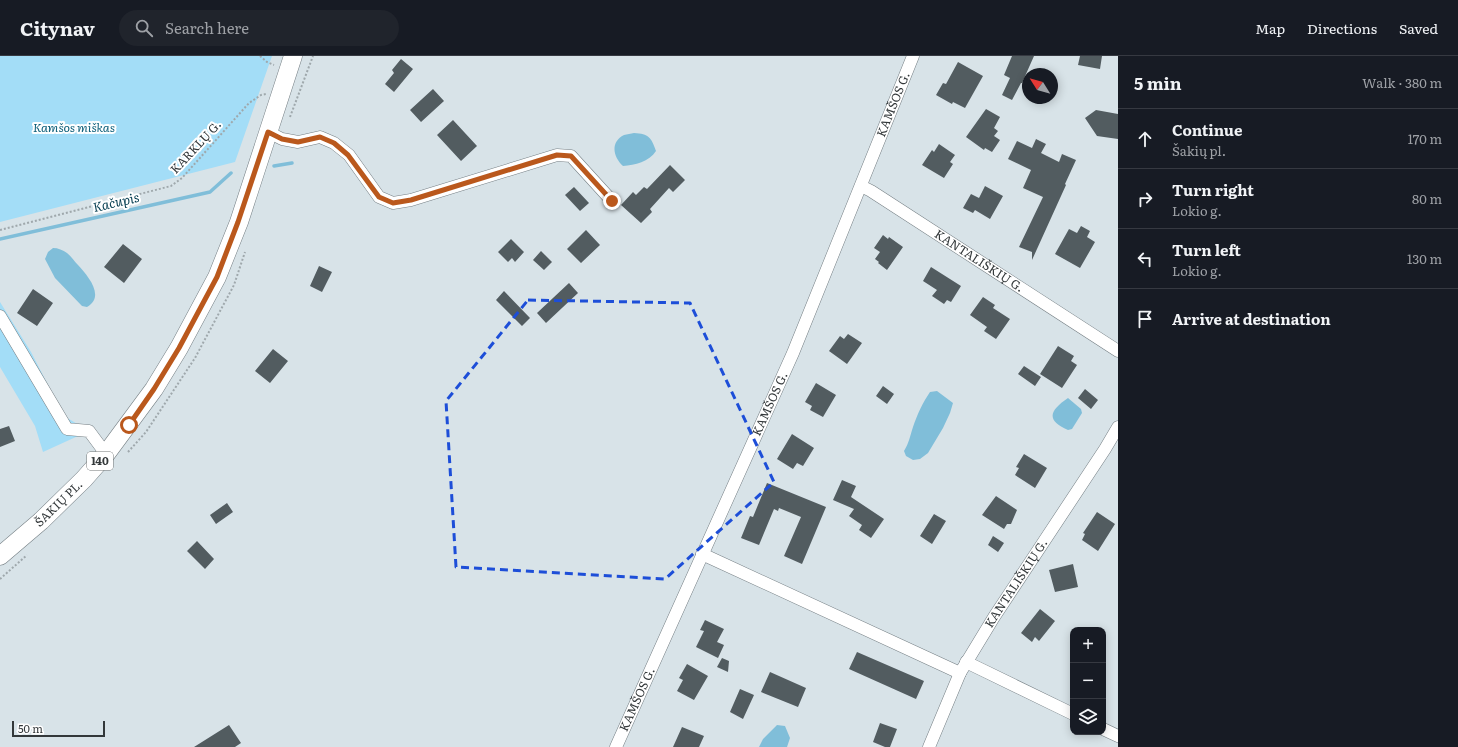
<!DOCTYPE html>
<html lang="en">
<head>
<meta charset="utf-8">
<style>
  body { margin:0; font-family:Literata,serif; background:#20242c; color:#f1f3f6 }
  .controls { position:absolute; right:12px; bottom:12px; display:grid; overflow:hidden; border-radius:8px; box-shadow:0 2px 10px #0003 }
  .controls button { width:36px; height:36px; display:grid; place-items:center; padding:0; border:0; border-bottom:1px solid #363941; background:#171b24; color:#f1f3f6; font:20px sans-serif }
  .compass { position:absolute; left:1022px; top:12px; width:36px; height:36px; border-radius:50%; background:#171b24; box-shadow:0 2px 10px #0003; rotate:307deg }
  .scale { position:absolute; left:12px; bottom:10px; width:93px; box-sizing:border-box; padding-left:4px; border:2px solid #33383a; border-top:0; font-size:11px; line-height:14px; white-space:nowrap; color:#33383a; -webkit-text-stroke:3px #fff; paint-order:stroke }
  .stop { position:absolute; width:12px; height:12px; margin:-9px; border:3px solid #ba581c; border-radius:50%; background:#fff }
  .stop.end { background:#ba581c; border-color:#fff; box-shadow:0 1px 4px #0008 }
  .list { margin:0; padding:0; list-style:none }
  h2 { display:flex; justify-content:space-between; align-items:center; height:52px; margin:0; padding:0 16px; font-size:17px }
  h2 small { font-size:13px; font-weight:400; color:#9ea1a6 }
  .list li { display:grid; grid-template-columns:26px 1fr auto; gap:12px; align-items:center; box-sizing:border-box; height:60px; padding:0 16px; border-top:1px solid #363941 }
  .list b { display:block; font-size:15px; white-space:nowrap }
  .list p { margin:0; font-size:13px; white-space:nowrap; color:#9ea1a6 }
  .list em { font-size:13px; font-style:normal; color:#9ea1a6 }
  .icon { flex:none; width:22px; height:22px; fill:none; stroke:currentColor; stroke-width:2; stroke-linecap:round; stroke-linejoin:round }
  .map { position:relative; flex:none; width:1118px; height:691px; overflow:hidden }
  header { display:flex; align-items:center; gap:24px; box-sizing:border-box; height:56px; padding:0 20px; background:#171b24; border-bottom:1px solid #363941 }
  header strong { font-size:19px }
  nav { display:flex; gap:22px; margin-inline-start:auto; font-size:14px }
  .search { width:280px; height:36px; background:#20242c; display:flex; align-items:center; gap:10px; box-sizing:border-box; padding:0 14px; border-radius:22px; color:#9ea1a6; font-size:15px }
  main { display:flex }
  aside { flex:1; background:#171b24 }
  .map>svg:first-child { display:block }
</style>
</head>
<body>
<header>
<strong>Citynav</strong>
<div class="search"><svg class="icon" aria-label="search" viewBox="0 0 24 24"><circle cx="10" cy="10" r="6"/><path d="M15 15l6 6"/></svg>Search here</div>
<nav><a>Map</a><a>Directions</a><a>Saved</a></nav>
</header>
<main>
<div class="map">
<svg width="1118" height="691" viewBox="0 0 1118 691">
  <rect width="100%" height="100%" fill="#d8e3e8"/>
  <path fill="#a3ddf7" d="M 0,0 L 272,0 L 235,106 L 0,166 Z
    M 0,246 L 31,296 L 64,360 L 89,375 L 43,396 L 35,370 L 0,311 Z"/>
  <path fill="#80bed9" d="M 634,77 C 649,78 651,81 656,95 C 649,106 635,109 623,110 C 613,101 610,86 624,79 C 627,78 631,78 634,77 Z
    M 53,192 C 58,192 63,194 67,197 C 71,200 74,205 78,209 C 87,219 106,240 87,251 L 82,250 L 55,222 L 45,203 L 48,196 Z
    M 937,335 L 953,347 L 950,357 L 943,372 L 928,397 L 920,403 L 913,404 L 906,400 L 904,395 C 909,387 910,380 913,371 C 917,359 923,346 930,336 Z
    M 1068,342 L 1081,353 L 1082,357 L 1072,373 L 1068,374 C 1046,364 1049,355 1068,342 Z
    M 777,669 L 785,670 L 790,682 L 787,691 L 759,691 L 763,683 Z"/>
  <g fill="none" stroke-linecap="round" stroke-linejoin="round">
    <path stroke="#80bed9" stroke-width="3.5" d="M 274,110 L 292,107
      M 0,183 L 210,136 L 231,117"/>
  </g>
  <path fill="#525c60" d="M 1012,0 L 1034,0 L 1022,27 L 1021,27 L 1012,44 L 1002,39 L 1010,22 L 1004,19 Z
    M 1080,0 L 1102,0 L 1100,13 L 1078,9 Z
    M 401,3 L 413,13 L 394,36 L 385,28 L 394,17 L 392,14 Z
    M 958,6 L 983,20 L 965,52 L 953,46 L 952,48 L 936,39 L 943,27 L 946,28 Z
    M 433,33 L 444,45 L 421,66 L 410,54 Z
    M 986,53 L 1000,61 L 994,72 L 998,75 L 994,80 L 1000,84 L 992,96 L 985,92 L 984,94 L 966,81 Z
    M 1096,54 L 1118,58 L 1118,83 L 1097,80 L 1085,62 Z
    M 453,64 L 477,90 L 461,105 L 437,79 Z
    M 1036,83 L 1046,88 L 1041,97 L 1059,106 L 1062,98 L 1076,104 L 1065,128 L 1066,129 L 1032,204 L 1032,196 L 1019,191 L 1043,141 L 1023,132 L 1031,114 L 1008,103 L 1017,85 L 1032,92 Z
    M 939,88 L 955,99 L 950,106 L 953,108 L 944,122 L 922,109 L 932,94 L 934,96 Z
    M 670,109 L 685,124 L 673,136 L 669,132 L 650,153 L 652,156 L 641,167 L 621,149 L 633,136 L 636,139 L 644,131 L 647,133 Z
    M 985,130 L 1003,140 L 990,163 L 975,154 L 973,157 L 963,152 L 971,138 L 979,142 Z
    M 574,131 L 589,147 L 580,155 L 565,139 Z
    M 1081,170 L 1090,175 L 1087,181 L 1095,186 L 1080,212 L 1055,198 L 1069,173 L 1077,177 Z
    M 586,174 L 600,189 L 581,207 L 567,193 Z
    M 883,179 L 888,183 L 889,181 L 903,191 L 887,214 L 878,207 L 879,206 L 875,203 L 880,196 L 874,192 Z
    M 511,183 L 524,196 L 515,206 L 512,202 L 508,206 L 498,196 Z
    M 123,188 L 142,203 L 124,227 L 104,211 Z
    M 541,195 L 552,206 L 544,214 L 533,204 Z
    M 319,210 L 332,216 L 322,236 L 310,230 Z
    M 931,211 L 961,230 L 951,246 L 947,244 L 944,248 L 932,240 L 937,234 L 923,225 Z
    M 569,227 L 578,237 L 546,267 L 537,257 Z
    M 33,233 L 53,247 L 37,270 L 17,257 Z
    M 504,235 L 530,262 L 522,270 L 496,244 Z
    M 983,241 L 995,249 L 993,252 L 1010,263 L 996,283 L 984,275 L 987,271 L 970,259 Z
    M 848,278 L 862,287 L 847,308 L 829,295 L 840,280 L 844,283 Z
    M 1058,290 L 1074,300 L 1071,305 L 1077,309 L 1062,332 L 1040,318 Z
    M 273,293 L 288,305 L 270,327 L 255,315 Z
    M 1024,310 L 1041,321 L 1035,330 L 1018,318 Z
    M 816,327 L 836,339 L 823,361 L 810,354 L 812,350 L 805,346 Z
    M 883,330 L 894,338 L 887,348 L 876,340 Z
    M 1085,333 L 1098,344 L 1091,353 L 1078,342 Z
    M 9,370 L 15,385 L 0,391 L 0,373 Z
    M 792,378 L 814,392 L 803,410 L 797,407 L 793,413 L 777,403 Z
    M 1024,398 L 1047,412 L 1035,432 L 1015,419 L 1019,412 L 1016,411 Z
    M 842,424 L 856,430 L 851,441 L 884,463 L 871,482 L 859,474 L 862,469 L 849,460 L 854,453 L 833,444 Z
    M 767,427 L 826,451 L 802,508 L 784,500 L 801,461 L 779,452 L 778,455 L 774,453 L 759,489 L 741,482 L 750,460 L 753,461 Z
    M 996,440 L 1017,454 L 1011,468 L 1007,468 L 1004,473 L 982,459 Z
    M 227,447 L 233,456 L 216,468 L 210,459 Z
    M 1097,456 L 1115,468 L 1098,495 L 1082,484 L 1085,478 L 1083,477 Z
    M 934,458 L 946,465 L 932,488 L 920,480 Z
    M 993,480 L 1004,487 L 998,496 L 988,489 Z
    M 197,485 L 214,503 L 205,513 L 187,495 Z
    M 1073,508 L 1078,531 L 1055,536 L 1049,514 Z
    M 1040,553 L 1055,565 L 1039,585 L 1035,581 L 1032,586 L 1021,577 Z
    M 705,564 L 724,573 L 717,586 L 724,589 L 718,602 L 696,591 L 704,575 L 700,574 Z
    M 857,596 L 924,625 L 916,643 L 849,613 Z
    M 722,602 L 729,605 L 728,616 L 717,611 Z
    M 687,608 L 708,620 L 694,644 L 677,635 L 683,624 L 679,622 Z
    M 770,616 L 806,632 L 798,651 L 761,636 Z
    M 740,633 L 754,639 L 743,663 L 730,656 Z
    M 880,667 L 897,673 L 890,691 L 885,691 L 873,686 Z
    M 229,669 L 241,687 L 235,691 L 194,691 Z
    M 682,671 L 704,680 L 699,691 L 673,691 Z"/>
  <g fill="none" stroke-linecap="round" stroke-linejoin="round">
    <defs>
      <g id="minor">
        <path d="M 268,76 L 282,83 L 298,86 L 320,81 L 334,87 L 349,99 L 379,141 L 393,147 L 411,144 L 557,99 L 571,100 L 612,145"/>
        <path id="s1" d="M 861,130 L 871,135 L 1118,295"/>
        <path d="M 0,260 L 67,373 L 89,375 L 106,398"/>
        <path d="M 702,498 L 960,617"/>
        <path d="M 966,606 L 1073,658"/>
        <path d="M 1103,673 L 1118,680"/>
        <path id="s2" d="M 616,691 L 793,297 L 913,0"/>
        <path id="s3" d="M 929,691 L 960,617 L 994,561 L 1105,393 L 1118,371"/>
      </g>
      <g id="primary">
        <path id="s4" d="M 0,500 L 41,465 L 84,423 L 106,398 L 154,333 L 179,292 L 217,221 L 239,166 L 293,0"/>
      </g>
    </defs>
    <use href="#minor" stroke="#757f84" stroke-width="13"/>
    <use href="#primary" stroke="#757f84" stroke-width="19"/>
    <path stroke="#9fa8ac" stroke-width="2" stroke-dasharray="2 2" stroke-linecap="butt" d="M 260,0 L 267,6 L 274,9
      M 290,61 L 313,0
      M 0,174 L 171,130 L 182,122 L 249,47 L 261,39 L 266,38
      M 128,396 L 146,376 L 195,302 L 234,229 L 245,196
      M 0,523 L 27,499"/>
    <use href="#minor" stroke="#fff" stroke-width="12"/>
    <use href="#primary" stroke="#fff" stroke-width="18"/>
  </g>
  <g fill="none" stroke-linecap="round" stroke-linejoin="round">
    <path stroke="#ba581c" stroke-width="5" d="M 129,369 L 154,333 L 179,292 L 217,221 L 238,166 L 268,76 L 282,83 L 298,86 L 320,81 L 334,87 L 348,99 L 379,141 L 393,147 L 411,144 L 557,99 L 571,100 L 612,145"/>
  </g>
  <path fill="none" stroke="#1d4ed8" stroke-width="3" stroke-dasharray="8 5" stroke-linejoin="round" d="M 528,244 L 690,247 L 774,426 L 665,523 L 456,511 L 446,345 Z"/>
  <g text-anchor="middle" stroke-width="4" stroke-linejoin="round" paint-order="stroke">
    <rect fill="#fff" stroke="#707475" stroke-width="1" x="87" y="396" width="26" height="18" rx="3"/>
    <g font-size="11" font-weight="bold" fill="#33383a">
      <text x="100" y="409">140</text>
    </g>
    <g font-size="12" fill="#33383a" stroke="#fff">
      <text dy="4" stroke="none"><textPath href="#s2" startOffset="700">KAMŠOS G.</textPath></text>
      <text transform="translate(196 91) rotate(-47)" y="4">KARKLŲ G.</text>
      <text dy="4" stroke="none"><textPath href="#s1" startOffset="140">KANTALIŠKIŲ G.</textPath></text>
      <text dy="4" stroke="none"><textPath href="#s2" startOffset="376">KAMŠOS G.</textPath></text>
      <text dy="4" stroke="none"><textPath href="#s4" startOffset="79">ŠAKIŲ PL.</textPath></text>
      <text dy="4" stroke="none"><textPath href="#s3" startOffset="186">KANTALIŠKIŲ G.</textPath></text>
      <text dy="4" stroke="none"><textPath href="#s2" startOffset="52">KAMŠOS G.</textPath></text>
    </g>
    <g font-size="12" font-style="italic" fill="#0a5d78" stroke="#fff">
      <text x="74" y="76">Kamšos miškas</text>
    </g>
    <g font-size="13" font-style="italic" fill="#063e51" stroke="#fff">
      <text transform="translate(116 146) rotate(-13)" y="5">Kačupis</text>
    </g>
  </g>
</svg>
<div class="controls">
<button>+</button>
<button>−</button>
<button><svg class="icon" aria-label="layers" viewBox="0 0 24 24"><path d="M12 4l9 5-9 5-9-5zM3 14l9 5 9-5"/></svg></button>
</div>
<svg class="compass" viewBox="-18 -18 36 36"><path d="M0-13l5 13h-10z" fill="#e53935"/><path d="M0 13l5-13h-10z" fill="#9ea1a6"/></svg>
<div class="scale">50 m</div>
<div class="stop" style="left:129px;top:369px"></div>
<div class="stop end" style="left:612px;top:145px"></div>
</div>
<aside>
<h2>5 min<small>Walk · 380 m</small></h2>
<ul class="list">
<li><svg class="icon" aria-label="ahead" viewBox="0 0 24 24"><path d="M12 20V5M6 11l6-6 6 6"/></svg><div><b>Continue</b><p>Šakių pl.</p></div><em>170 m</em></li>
<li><svg class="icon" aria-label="right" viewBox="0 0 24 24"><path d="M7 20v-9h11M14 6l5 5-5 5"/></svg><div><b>Turn right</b><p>Lokio g.</p></div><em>80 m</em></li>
<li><svg class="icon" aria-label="left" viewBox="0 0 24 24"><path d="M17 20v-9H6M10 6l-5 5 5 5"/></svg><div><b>Turn left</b><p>Lokio g.</p></div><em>130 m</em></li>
<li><svg class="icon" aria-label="arrive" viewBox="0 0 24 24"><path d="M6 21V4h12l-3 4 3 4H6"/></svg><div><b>Arrive at destination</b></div></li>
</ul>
</aside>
</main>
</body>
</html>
